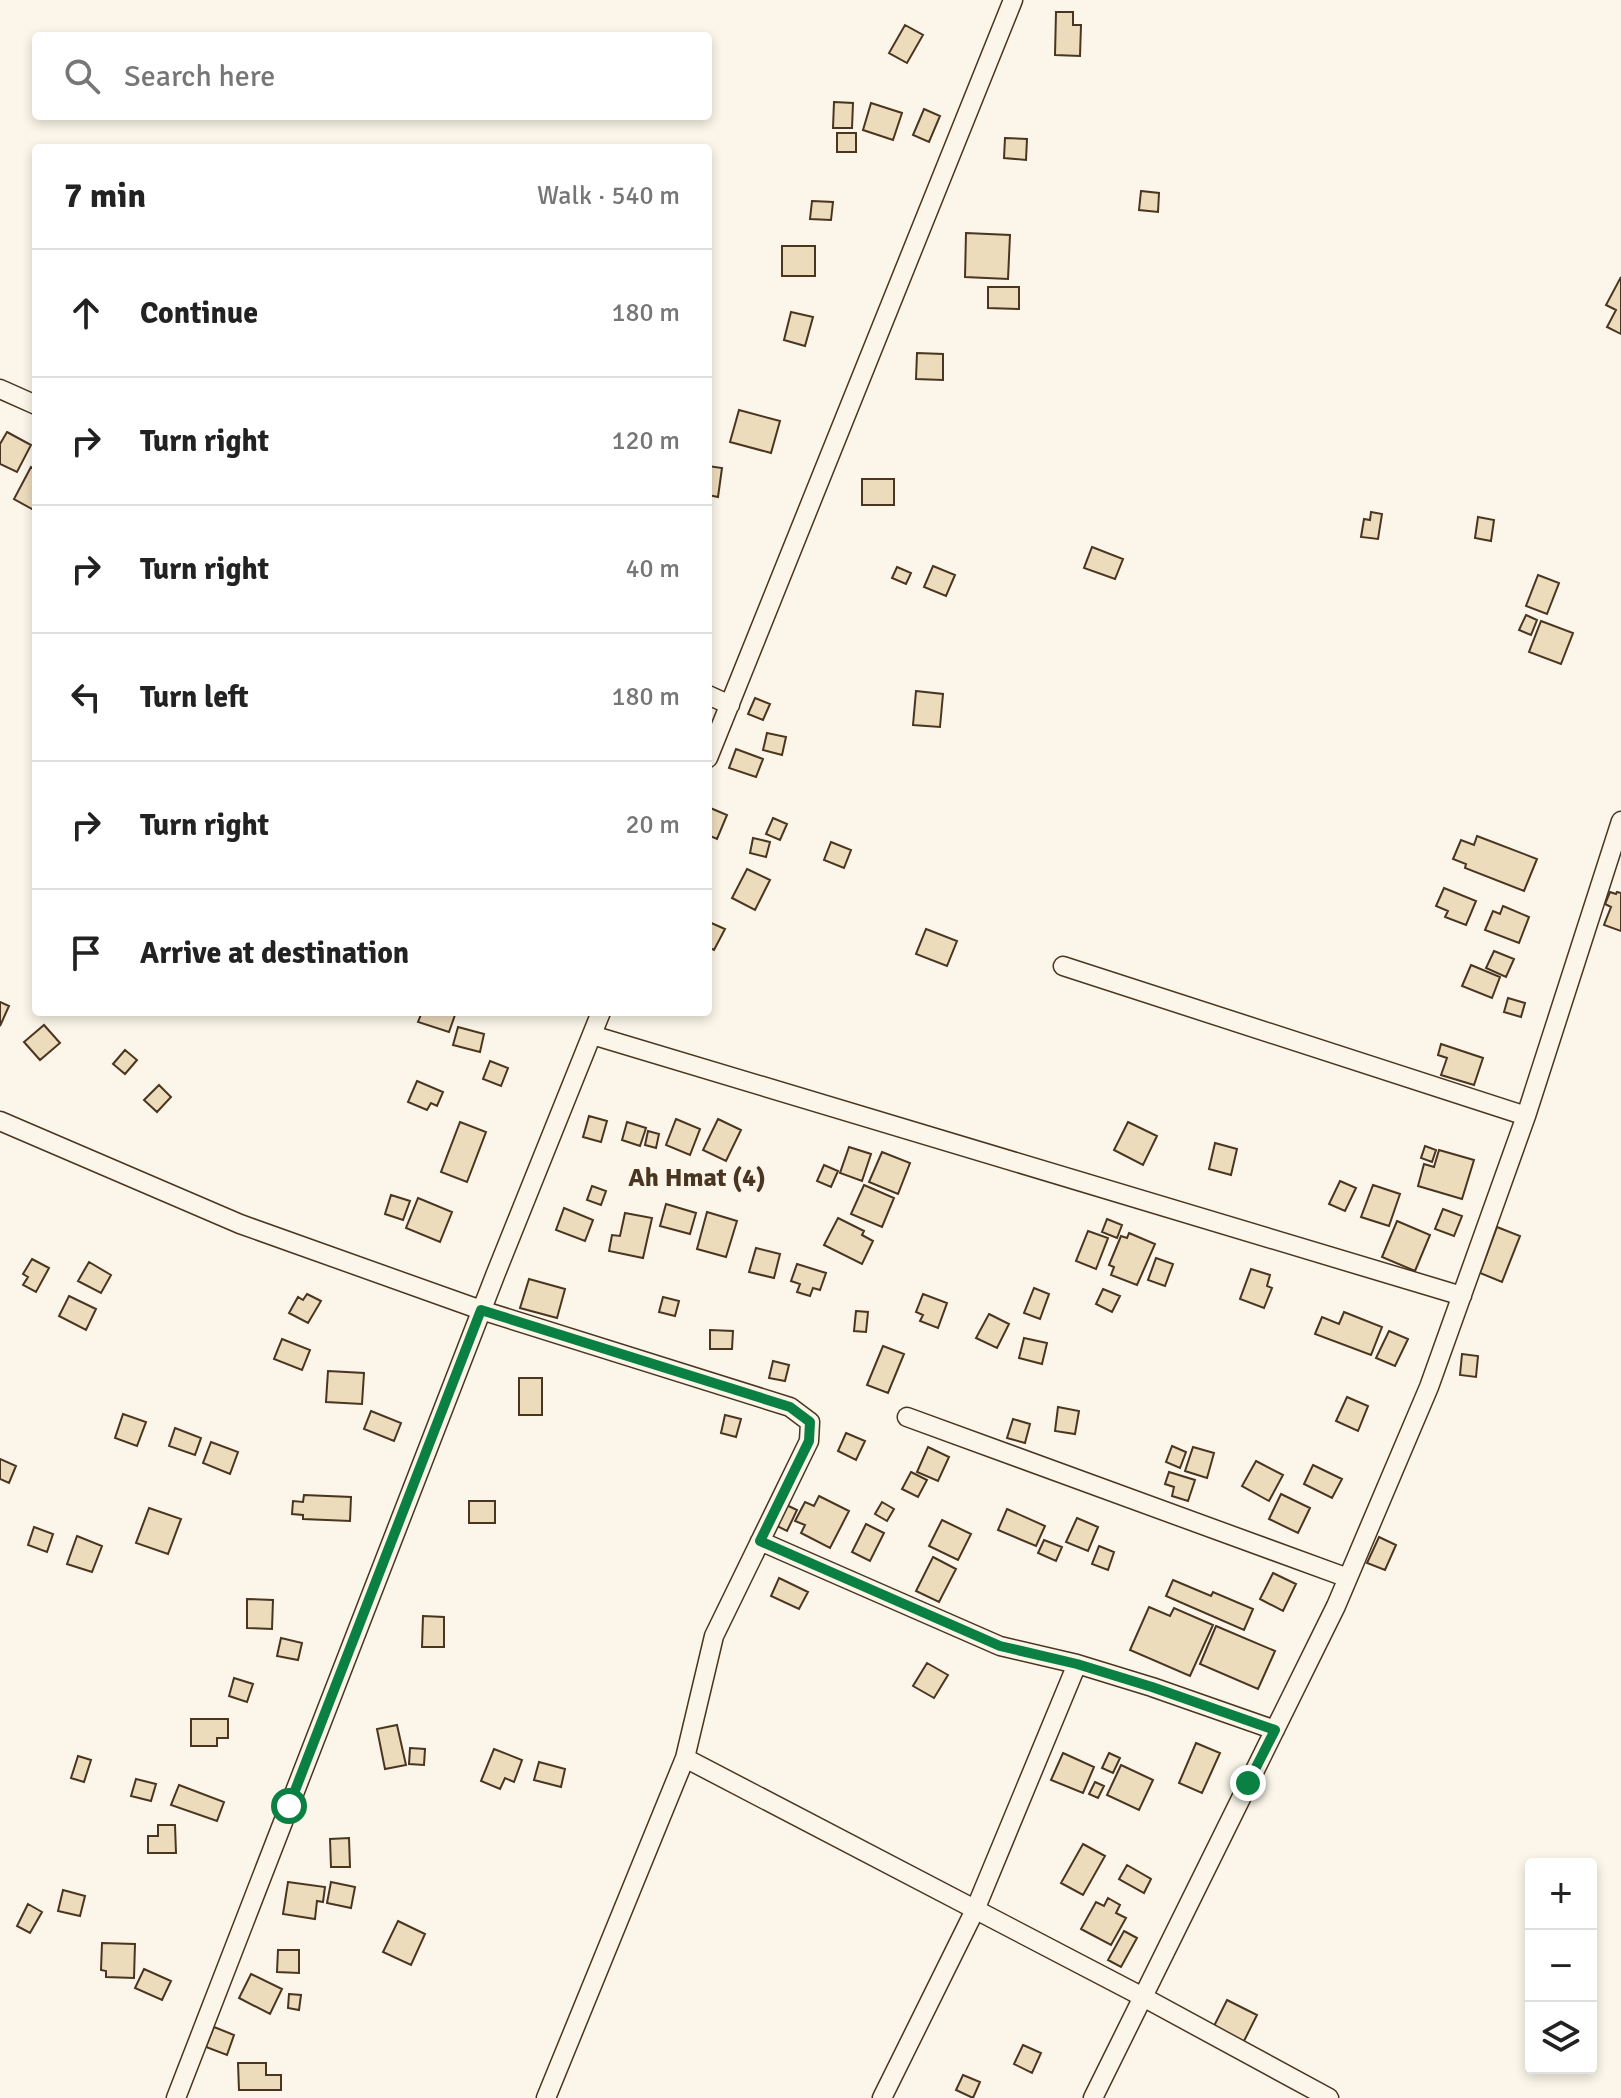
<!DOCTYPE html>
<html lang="en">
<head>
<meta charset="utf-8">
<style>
  body { margin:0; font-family:Signika,sans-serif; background:#f2f2f2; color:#222 }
  .controls { position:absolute; right:24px; bottom:24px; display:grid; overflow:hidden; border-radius:8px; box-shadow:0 4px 12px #0003 }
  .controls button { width:72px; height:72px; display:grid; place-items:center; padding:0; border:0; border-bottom:2px solid #e0e0e0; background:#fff; color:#222; font:40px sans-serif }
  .stop { position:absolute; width:24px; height:24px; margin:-18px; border:6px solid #0b8043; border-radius:50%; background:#fff }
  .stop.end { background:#0b8043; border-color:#fff; box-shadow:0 2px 8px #0008 }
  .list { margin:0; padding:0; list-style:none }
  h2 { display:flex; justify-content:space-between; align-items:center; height:104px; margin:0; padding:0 32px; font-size:34px }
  h2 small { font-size:26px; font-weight:400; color:#767676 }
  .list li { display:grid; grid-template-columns:52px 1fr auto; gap:24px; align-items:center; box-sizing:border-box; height:128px; padding:0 32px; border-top:2px solid #e0e0e0 }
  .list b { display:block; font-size:30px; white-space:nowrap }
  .list em { font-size:26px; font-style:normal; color:#767676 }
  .icon { flex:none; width:44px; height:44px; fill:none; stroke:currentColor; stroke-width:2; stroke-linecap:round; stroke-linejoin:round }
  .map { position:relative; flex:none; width:1621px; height:2098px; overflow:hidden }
  .search { position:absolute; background:#fff; box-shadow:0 4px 12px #0003; left:32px; top:32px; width:680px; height:88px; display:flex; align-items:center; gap:20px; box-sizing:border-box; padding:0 28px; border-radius:8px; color:#767676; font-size:30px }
  .panel { position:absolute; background:#fff; box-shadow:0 4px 12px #0003; left:32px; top:144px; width:680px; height:872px; border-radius:8px }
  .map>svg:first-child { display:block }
</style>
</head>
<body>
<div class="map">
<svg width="1621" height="2098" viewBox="0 0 1621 2098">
  <rect width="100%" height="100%" fill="#fbf6e9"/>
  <path fill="#ecdcbc" stroke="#4a3520" stroke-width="2" d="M 1056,12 L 1073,12 L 1073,25 L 1081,25 L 1080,56 L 1055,55 Z
    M 905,25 L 923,35 L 907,63 L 889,53 Z
    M 834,102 L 853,103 L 852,128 L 833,128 Z
    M 871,103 L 902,113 L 893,140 L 863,130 Z
    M 924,109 L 940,116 L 929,142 L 913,135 Z
    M 837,133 L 856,133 L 856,152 L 837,152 Z
    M 1005,138 L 1027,139 L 1026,160 L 1004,158 Z
    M 1141,191 L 1159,193 L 1158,212 L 1139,210 Z
    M 812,201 L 833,202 L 831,220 L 810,219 Z
    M 966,233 L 1010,235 L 1008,279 L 965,277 Z
    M 782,246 L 815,246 L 815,276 L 782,276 Z
    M 1621,277 L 1621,334 L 1607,327 L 1616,310 L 1606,305 Z
    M 988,287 L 1019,287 L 1019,309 L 988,308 Z
    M 791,312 L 813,317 L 805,346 L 784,340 Z
    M 917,353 L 943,354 L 943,380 L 916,379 Z
    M 739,410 L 780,421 L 771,453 L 730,442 Z
    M 7,432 L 31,445 L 17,472 L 0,464 L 0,444 Z
    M 708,466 L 722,468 L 718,497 L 708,495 Z
    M 31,467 L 36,470 L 36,504 L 32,509 L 14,499 Z
    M 862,479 L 894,479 L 894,505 L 862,505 Z
    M 1371,512 L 1382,514 L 1378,539 L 1361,537 L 1364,519 L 1370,520 Z
    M 1478,517 L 1494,520 L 1491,541 L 1475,538 Z
    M 1092,547 L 1123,559 L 1115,579 L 1084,568 Z
    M 933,566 L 955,575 L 946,596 L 924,587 Z
    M 897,567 L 911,573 L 906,584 L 892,578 Z
    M 1538,575 L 1559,583 L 1547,614 L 1526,606 Z
    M 1526,615 L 1537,620 L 1531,635 L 1519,630 Z
    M 1541,621 L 1573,633 L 1561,664 L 1529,652 Z
    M 916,691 L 943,694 L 940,727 L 913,725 Z
    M 755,698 L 770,704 L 763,720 L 748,714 Z
    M 767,733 L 786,737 L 782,755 L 763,750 Z
    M 736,749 L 763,759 L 756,777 L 729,768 Z
    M 708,807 L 727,815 L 717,839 L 708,835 Z
    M 773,818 L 787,824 L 780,840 L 766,834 Z
    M 1477,836 L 1537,859 L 1524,891 L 1465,868 L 1466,864 L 1453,859 L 1461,840 L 1474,845 Z
    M 753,838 L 770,842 L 766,857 L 750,853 Z
    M 831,842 L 851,850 L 844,868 L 824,860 Z
    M 747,869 L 770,880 L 755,910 L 732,898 Z
    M 1444,888 L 1476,901 L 1466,925 L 1445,917 L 1448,911 L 1436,906 Z
    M 1610,892 L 1616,894 L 1617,892 L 1621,893 L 1621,931 L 1604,925 L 1611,907 L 1605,904 Z
    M 1503,906 L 1529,917 L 1519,943 L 1485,930 L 1493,911 L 1500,914 Z
    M 709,922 L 725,929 L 714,950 L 708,947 Z
    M 926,929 L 957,941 L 947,966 L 916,954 Z
    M 1494,951 L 1514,959 L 1506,977 L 1486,968 Z
    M 1471,965 L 1500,977 L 1492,998 L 1462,986 Z
    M 1508,998 L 1525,1003 L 1521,1017 L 1504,1012 Z
    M 0,1002 L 9,1006 L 0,1026 Z
    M 422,1012 L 456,1012 L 449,1032 L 418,1022 Z
    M 44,1025 L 60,1043 L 40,1060 L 24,1042 Z
    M 458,1027 L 484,1034 L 480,1052 L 453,1045 Z
    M 1441,1044 L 1483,1058 L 1474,1085 L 1441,1075 L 1447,1058 L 1438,1055 Z
    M 125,1050 L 137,1060 L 125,1074 L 113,1064 Z
    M 490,1061 L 508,1068 L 501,1086 L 483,1079 Z
    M 417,1081 L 443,1092 L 437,1106 L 431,1103 L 427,1110 L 408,1102 Z
    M 159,1085 L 171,1097 L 157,1112 L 144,1100 Z
    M 589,1116 L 607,1121 L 601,1142 L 583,1137 Z
    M 676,1119 L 700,1129 L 690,1155 L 666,1145 Z
    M 718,1119 L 741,1130 L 726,1161 L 703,1150 Z
    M 460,1122 L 486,1132 L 467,1182 L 441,1172 Z
    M 627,1122 L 646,1128 L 640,1146 L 622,1140 Z
    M 1128,1122 L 1157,1136 L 1143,1165 L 1114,1150 Z
    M 648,1131 L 659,1134 L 656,1148 L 645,1145 Z
    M 1215,1143 L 1237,1149 L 1231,1175 L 1209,1169 Z
    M 1425,1146 L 1436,1150 L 1432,1162 L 1421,1158 Z
    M 849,1147 L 871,1154 L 862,1181 L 840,1173 Z
    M 1439,1150 L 1474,1160 L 1462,1199 L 1418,1186 L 1424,1164 L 1434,1167 Z
    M 882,1152 L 910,1163 L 898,1194 L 869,1182 Z
    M 824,1165 L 838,1171 L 831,1187 L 817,1181 Z
    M 1340,1181 L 1356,1188 L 1345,1211 L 1329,1204 Z
    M 864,1185 L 894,1198 L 882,1227 L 851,1214 Z
    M 1373,1185 L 1400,1194 L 1389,1226 L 1361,1217 Z
    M 592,1186 L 606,1191 L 601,1205 L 587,1200 Z
    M 391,1195 L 410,1201 L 403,1220 L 385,1214 Z
    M 418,1198 L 452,1212 L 440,1242 L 406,1228 Z
    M 666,1204 L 696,1213 L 690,1234 L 660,1226 Z
    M 564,1208 L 593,1220 L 585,1241 L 556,1230 Z
    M 1443,1209 L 1462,1216 L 1454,1236 L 1435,1229 Z
    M 707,1212 L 737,1221 L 726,1257 L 697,1249 Z
    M 625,1213 L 652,1218 L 643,1258 L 609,1251 L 612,1235 L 620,1236 Z
    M 838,1218 L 864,1231 L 862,1235 L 873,1241 L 862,1264 L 824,1245 Z
    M 1107,1219 L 1122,1225 L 1117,1238 L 1102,1232 Z
    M 1397,1221 L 1430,1235 L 1415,1271 L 1382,1257 Z
    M 1497,1227 L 1520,1236 L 1502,1282 L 1480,1273 Z
    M 1088,1231 L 1108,1238 L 1096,1269 L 1076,1261 Z
    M 1129,1233 L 1155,1244 L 1137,1285 L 1111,1275 L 1114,1267 L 1109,1265 L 1121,1236 L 1127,1238 Z
    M 756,1248 L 780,1254 L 774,1278 L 749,1272 Z
    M 1156,1258 L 1173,1264 L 1165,1286 L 1148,1280 Z
    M 32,1259 L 49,1268 L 36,1292 L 23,1285 L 28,1277 L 23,1274 Z
    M 89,1262 L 111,1275 L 101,1293 L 78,1281 Z
    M 797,1264 L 826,1273 L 820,1290 L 813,1288 L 810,1296 L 797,1292 L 800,1284 L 791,1281 Z
    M 1251,1269 L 1270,1275 L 1267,1286 L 1272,1288 L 1264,1308 L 1240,1299 Z
    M 529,1279 L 565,1289 L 557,1318 L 520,1308 Z
    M 1034,1288 L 1049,1294 L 1040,1319 L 1024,1313 Z
    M 1103,1289 L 1120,1296 L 1112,1312 L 1096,1304 Z
    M 307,1294 L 321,1301 L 308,1323 L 289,1313 L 298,1297 L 303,1300 Z
    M 923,1294 L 947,1303 L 938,1328 L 920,1321 L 923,1315 L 916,1312 Z
    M 69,1296 L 96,1309 L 86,1330 L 59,1316 Z
    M 663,1297 L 679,1301 L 675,1316 L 659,1312 Z
    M 856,1311 L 868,1312 L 866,1332 L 854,1331 Z
    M 1344,1312 L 1382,1327 L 1371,1355 L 1315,1334 L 1322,1317 L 1339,1324 Z
    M 989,1314 L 1009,1324 L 997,1348 L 976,1338 Z
    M 710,1330 L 733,1331 L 732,1349 L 710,1349 Z
    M 1389,1331 L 1408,1339 L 1395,1366 L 1376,1358 Z
    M 1024,1338 L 1047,1343 L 1042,1364 L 1019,1358 Z
    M 282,1339 L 310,1350 L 302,1370 L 274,1359 Z
    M 883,1346 L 904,1354 L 888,1393 L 867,1385 Z
    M 1462,1354 L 1478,1356 L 1476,1377 L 1460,1375 Z
    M 773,1361 L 789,1365 L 785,1381 L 769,1378 Z
    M 328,1371 L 364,1373 L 362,1404 L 326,1402 Z
    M 519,1378 L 542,1378 L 542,1415 L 519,1415 Z
    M 1347,1397 L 1368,1406 L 1358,1431 L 1336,1421 Z
    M 1058,1407 L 1079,1411 L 1075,1434 L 1055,1431 Z
    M 371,1411 L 401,1423 L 394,1441 L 364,1429 Z
    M 123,1414 L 146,1422 L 137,1446 L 115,1438 Z
    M 725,1415 L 741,1419 L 736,1437 L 721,1433 Z
    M 1013,1419 L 1030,1424 L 1025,1443 L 1007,1438 Z
    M 175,1428 L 201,1438 L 195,1455 L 169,1446 Z
    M 846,1433 L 865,1441 L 856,1460 L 838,1451 Z
    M 211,1442 L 238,1452 L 230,1474 L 203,1463 Z
    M 1172,1446 L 1186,1452 L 1180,1468 L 1166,1462 Z
    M 928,1447 L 949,1457 L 938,1481 L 917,1472 Z
    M 1193,1447 L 1214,1453 L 1207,1478 L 1185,1471 Z
    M 0,1459 L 16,1466 L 9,1483 L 0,1479 Z
    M 1256,1461 L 1283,1475 L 1269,1501 L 1242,1486 Z
    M 1313,1465 L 1342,1479 L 1332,1498 L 1304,1484 Z
    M 911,1472 L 927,1480 L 918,1497 L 902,1489 Z
    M 1169,1472 L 1195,1480 L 1188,1501 L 1172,1496 L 1174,1487 L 1165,1484 Z
    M 1281,1494 L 1310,1508 L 1298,1533 L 1269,1519 Z
    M 304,1495 L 351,1497 L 350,1521 L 303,1519 L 303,1515 L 292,1514 L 293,1501 L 303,1502 Z
    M 819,1496 L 849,1511 L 830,1548 L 801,1533 L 805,1525 L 795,1521 L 805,1502 L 814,1506 Z
    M 469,1501 L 495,1501 L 495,1523 L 469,1523 Z
    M 778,1501 L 797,1510 L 787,1531 L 767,1521 Z
    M 882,1502 L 894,1509 L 887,1521 L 875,1514 Z
    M 149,1508 L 181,1519 L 168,1554 L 136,1543 Z
    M 1007,1509 L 1045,1526 L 1036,1546 L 998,1530 Z
    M 1077,1518 L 1098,1527 L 1088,1551 L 1066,1542 Z
    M 942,1520 L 971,1534 L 958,1560 L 929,1546 Z
    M 866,1524 L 884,1533 L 870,1561 L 852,1552 Z
    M 34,1527 L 53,1534 L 47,1552 L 28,1545 Z
    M 77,1536 L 102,1546 L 92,1572 L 67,1564 Z
    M 1379,1537 L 1396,1545 L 1385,1570 L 1367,1563 Z
    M 1044,1540 L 1062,1547 L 1056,1561 L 1038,1553 Z
    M 1099,1546 L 1114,1552 L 1108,1570 L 1092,1564 Z
    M 933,1557 L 956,1569 L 939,1602 L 916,1591 Z
    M 1273,1573 L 1296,1584 L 1283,1611 L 1260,1599 Z
    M 779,1578 L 808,1592 L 799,1609 L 771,1596 Z
    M 1173,1580 L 1211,1596 L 1213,1592 L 1253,1609 L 1244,1630 L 1166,1596 Z
    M 247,1599 L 273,1600 L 272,1629 L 247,1628 Z
    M 1149,1607 L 1170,1616 L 1174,1608 L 1213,1625 L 1190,1676 L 1130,1650 Z
    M 423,1616 L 444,1617 L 444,1647 L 422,1647 Z
    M 1216,1626 L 1275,1651 L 1258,1689 L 1200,1664 Z
    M 281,1638 L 302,1643 L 298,1660 L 277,1656 Z
    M 927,1663 L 948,1675 L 934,1698 L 913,1686 Z
    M 234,1678 L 253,1684 L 247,1702 L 229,1696 Z
    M 191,1719 L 228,1719 L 228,1738 L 217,1738 L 217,1746 L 191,1746 Z
    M 397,1725 L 406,1765 L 385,1769 L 377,1729 Z
    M 1196,1743 L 1220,1753 L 1202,1793 L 1179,1783 Z
    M 410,1748 L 425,1749 L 424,1765 L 409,1764 Z
    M 494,1749 L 522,1760 L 514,1782 L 505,1778 L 500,1789 L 481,1781 Z
    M 1063,1753 L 1094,1767 L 1083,1793 L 1051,1780 Z
    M 1109,1753 L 1120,1758 L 1113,1773 L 1102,1768 Z
    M 78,1756 L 91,1760 L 84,1782 L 71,1778 Z
    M 539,1762 L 565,1769 L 561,1787 L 534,1780 Z
    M 1121,1765 L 1153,1780 L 1139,1810 L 1107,1795 Z
    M 136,1779 L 156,1784 L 151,1801 L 131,1796 Z
    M 1095,1782 L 1104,1786 L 1098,1798 L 1089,1794 Z
    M 179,1785 L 224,1802 L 217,1821 L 171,1805 Z
    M 158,1825 L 175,1825 L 176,1853 L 148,1853 L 148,1836 L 158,1836 Z
    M 349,1838 L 350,1867 L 331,1867 L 330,1839 Z
    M 1083,1844 L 1105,1856 L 1083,1895 L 1061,1883 Z
    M 1127,1865 L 1151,1879 L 1144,1893 L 1119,1879 Z
    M 288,1882 L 325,1887 L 323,1902 L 317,1901 L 315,1919 L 283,1914 Z
    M 331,1882 L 355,1887 L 351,1908 L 327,1903 Z
    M 63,1890 L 85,1896 L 80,1916 L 58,1911 Z
    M 1108,1898 L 1120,1905 L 1116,1913 L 1126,1918 L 1111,1945 L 1081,1929 L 1096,1902 L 1104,1906 Z
    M 28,1904 L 42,1912 L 30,1933 L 17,1926 Z
    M 398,1921 L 425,1934 L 411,1965 L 383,1952 Z
    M 1124,1931 L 1137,1938 L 1121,1967 L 1108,1960 Z
    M 102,1943 L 135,1944 L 134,1978 L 106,1977 L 106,1971 L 101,1970 Z
    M 278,1950 L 299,1950 L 299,1973 L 277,1972 Z
    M 144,1969 L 171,1981 L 162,2000 L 135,1988 Z
    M 251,1974 L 282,1989 L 270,2014 L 239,1998 Z
    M 289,1994 L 301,1995 L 299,2010 L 288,2008 Z
    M 1227,2000 L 1257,2015 L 1242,2045 L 1212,2030 Z
    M 214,2027 L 234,2035 L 227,2055 L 206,2047 Z
    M 1023,2045 L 1041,2053 L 1032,2073 L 1014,2064 Z
    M 238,2063 L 266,2063 L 266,2075 L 281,2075 L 281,2090 L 239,2090 Z
    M 963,2075 L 980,2082 L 973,2098 L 956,2090 Z"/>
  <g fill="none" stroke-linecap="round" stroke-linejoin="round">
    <defs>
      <path id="street" d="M 0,389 L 36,405
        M 708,695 L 730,705
        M 708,758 L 1013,0
        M 1063,966 L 1526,1116
        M 592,1035 L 1462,1296
        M 0,1121 L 240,1224 L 481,1310 L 790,1407 L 810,1422 L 809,1441 L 714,1636 L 685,1758 L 546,2098
        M 907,1417 L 1348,1578
        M 760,1541 L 1000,1646 L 1077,1664 L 1152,1687 L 1275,1730
        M 685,1758 L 1143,1997 L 1329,2098
        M 176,2098 L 496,1273 L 601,1012
        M 882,2098 L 975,1910 L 1077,1664
        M 1093,2098 L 1336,1606 L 1429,1387 L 1526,1116 L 1621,821"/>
    </defs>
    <use href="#street" stroke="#4a3520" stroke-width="21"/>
    <use href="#street" stroke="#fbf6e9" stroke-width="18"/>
  </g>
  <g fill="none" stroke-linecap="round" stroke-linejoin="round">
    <path stroke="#0b8043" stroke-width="10" d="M 289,1806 L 481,1310 L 790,1407 L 810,1422 L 809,1441 L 760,1541 L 1000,1646 L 1077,1664 L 1152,1687 L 1275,1730 L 1248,1783"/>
  </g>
  <g text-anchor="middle" stroke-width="6" stroke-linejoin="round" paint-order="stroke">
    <g font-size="26" font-weight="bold" fill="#4a3520" stroke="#fbf6e9">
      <text x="697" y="1186">Ah Hmat (4)</text>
    </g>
  </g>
</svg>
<div class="controls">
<button>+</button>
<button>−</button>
<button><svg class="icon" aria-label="layers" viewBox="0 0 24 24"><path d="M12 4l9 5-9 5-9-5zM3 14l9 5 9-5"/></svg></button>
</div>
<div class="stop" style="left:289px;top:1806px"></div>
<div class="stop end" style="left:1248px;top:1783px"></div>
<div class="search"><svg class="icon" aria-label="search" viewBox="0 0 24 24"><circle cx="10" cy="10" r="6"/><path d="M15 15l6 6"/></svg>Search here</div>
<section class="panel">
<h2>7 min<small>Walk · 540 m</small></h2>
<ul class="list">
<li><svg class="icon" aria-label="ahead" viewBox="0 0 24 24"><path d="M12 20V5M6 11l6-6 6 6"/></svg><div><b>Continue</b></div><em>180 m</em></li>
<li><svg class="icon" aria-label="right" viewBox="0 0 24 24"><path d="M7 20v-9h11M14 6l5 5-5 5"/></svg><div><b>Turn right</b></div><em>120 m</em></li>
<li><svg class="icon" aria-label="right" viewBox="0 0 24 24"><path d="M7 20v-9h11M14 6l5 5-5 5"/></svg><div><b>Turn right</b></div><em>40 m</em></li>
<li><svg class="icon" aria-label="left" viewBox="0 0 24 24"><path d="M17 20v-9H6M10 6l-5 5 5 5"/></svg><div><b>Turn left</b></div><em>180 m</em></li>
<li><svg class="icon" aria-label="right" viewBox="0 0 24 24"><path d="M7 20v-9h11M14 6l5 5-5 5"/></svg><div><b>Turn right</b></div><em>20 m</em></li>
<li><svg class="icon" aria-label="arrive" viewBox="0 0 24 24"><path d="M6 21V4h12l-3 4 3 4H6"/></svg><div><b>Arrive at destination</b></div></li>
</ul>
</section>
</div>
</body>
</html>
